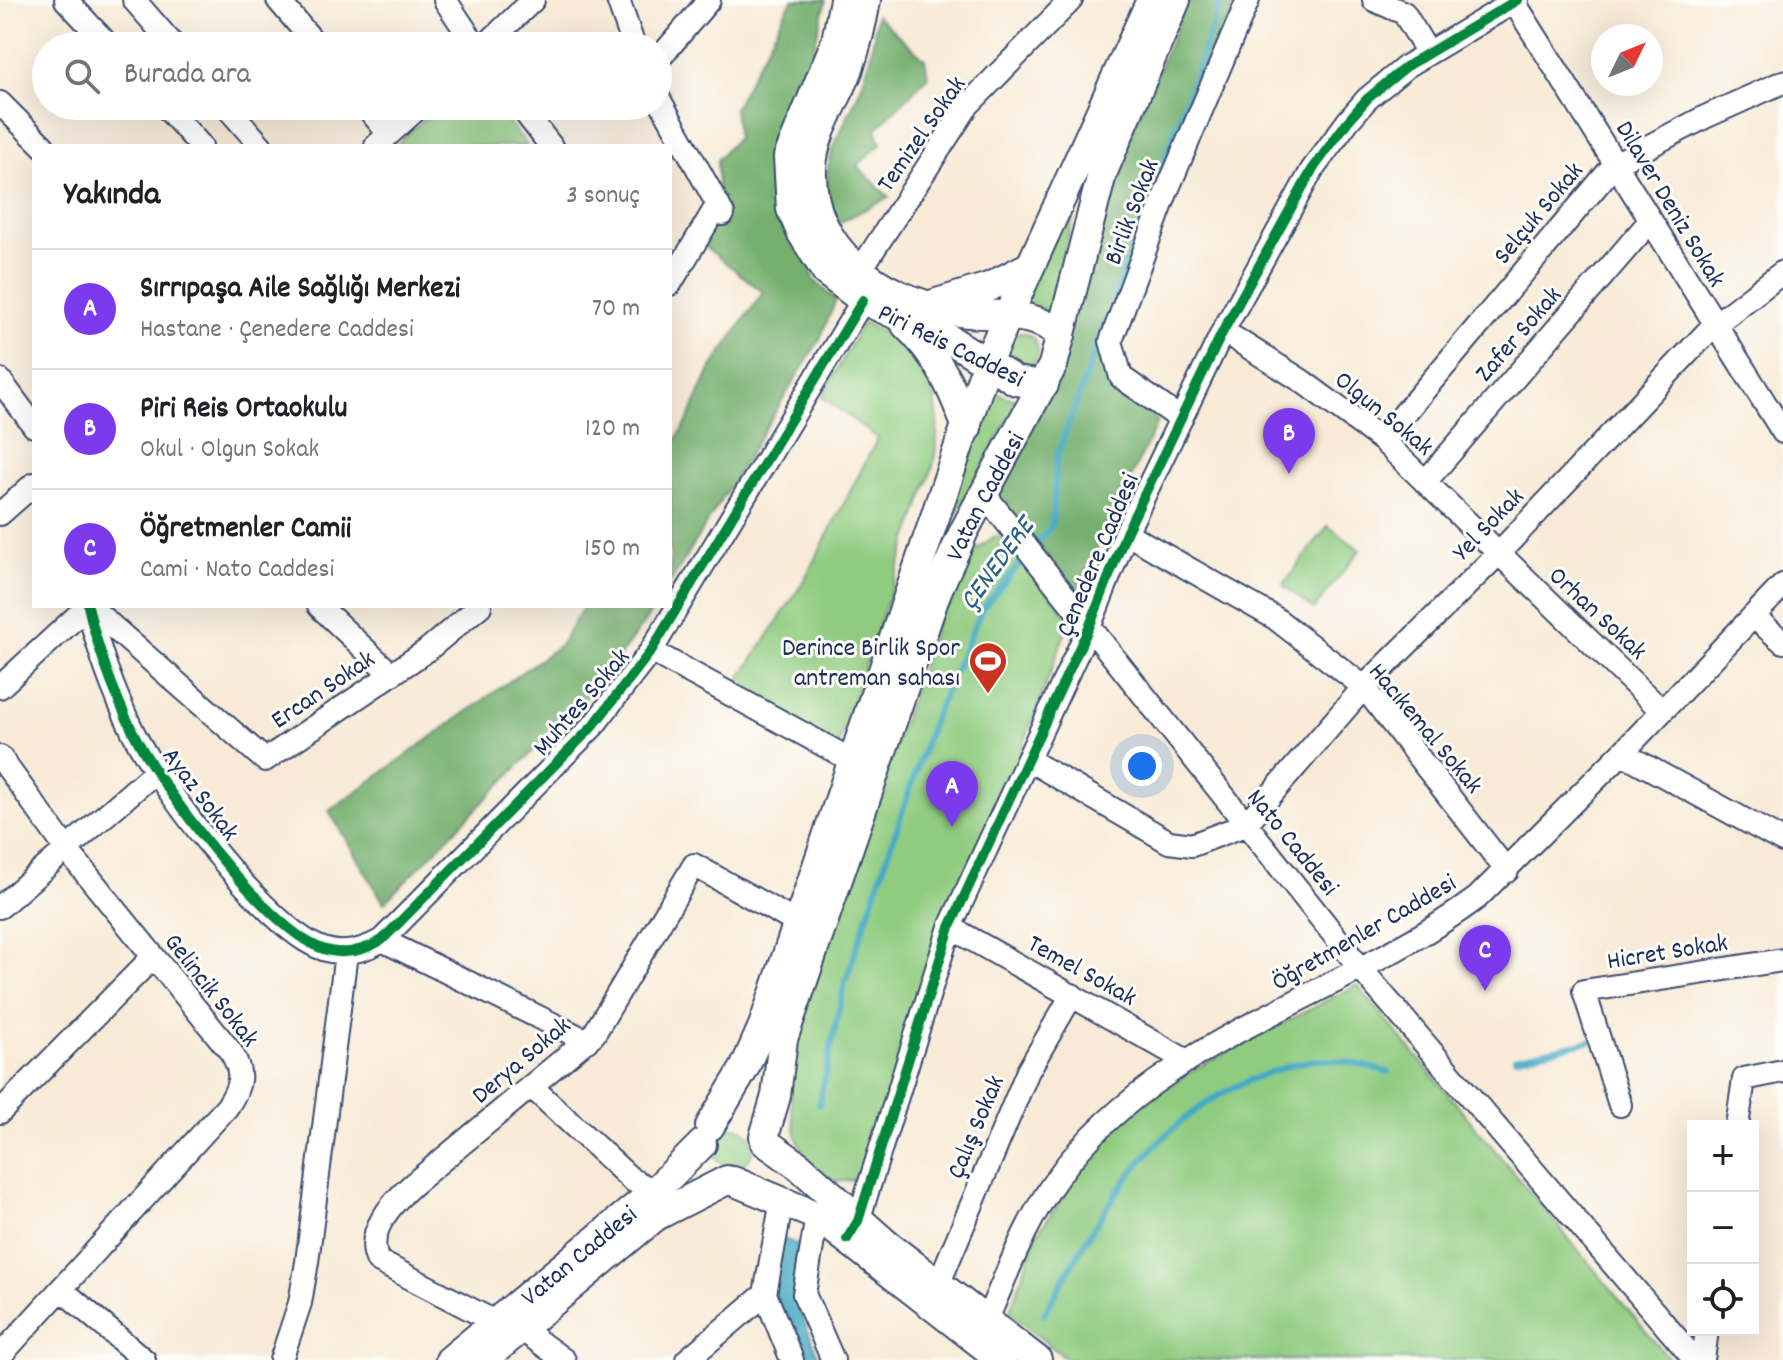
<!DOCTYPE html>
<html lang="tr">
<head>
<meta charset="utf-8">
<style>
  body { margin:0; font-family:Dekko,sans-serif; background:#f2f2f2; color:#202124 }
  .controls { position:absolute; right:24px; bottom:24px; display:grid; overflow:hidden; border-radius:0px; box-shadow:0 8px 32px #0002 }
  .controls button { width:72px; height:72px; display:grid; place-items:center; padding:0; border:0; border-bottom:2px solid #e0e0e0; background:#fff; color:#202124; font:40px sans-serif }
  .compass { position:absolute; left:1591px; top:24px; width:72px; height:72px; border-radius:50%; background:#fff; box-shadow:0 8px 32px #0002; rotate:47deg }
  .you { position:absolute; left:1142px; top:766px; width:28px; height:28px; margin:-20px; border:6px solid #fff; border-radius:50%; background:#1a73e8; box-shadow:0 0 0 12px #1a73e833 }
  .badge { display:grid; place-items:center; width:52px; height:52px; border-radius:50%; background:#7c3aed; color:#fff; font-size:26px; font-weight:700 }
  .pin { position:absolute; translate:-50% -66px; filter:drop-shadow(0 2px 4px #0008) }
  .pin::after { content:''; position:absolute; top:42px; width:28px; height:24px; background:inherit; clip-path:polygon(0 0,100% 0,50% 100%) }
  .list { margin:0; padding:0; list-style:none }
  h2 { display:flex; justify-content:space-between; align-items:center; height:104px; margin:0; padding:0 32px; font-size:34px }
  h2 small { font-size:26px; font-weight:400; color:#757577 }
  .list li { display:grid; grid-template-columns:52px 1fr auto; gap:24px; align-items:center; box-sizing:border-box; height:120px; padding:0 32px; border-top:2px solid #e0e0e0 }
  .list b { display:block; font-size:30px; white-space:nowrap }
  .list p { margin:0; font-size:26px; white-space:nowrap; color:#757577 }
  .list em { font-size:26px; font-style:normal; color:#757577 }
  .icon { flex:none; width:44px; height:44px; fill:none; stroke:currentColor; stroke-width:2; stroke-linecap:round; stroke-linejoin:round }
  .map { position:relative; flex:none; width:1783px; height:1360px; overflow:hidden }
  .search { position:absolute; background:#fff; box-shadow:0 8px 32px #0002; left:32px; top:32px; width:640px; height:88px; display:flex; align-items:center; gap:20px; box-sizing:border-box; padding:0 28px; border-radius:44px; color:#757577; font-size:30px }
  .panel { position:absolute; background:#fff; box-shadow:0 8px 32px #0002; left:32px; top:144px; width:640px; height:464px; border-radius:0px }
  .map>svg:first-child { display:block }
</style>
</head>
<body>
<div class="map">
<svg width="1783" height="1360" viewBox="0 0 1783 1360">
  <rect width="100%" height="100%" fill="#fdfcf7"/>
  <filter id="ink" filterUnits="userSpaceOnUse"><feTurbulence type="fractalNoise" baseFrequency=".0125" numOctaves="2"/><feDisplacementMap in="SourceGraphic" scale="16" xChannelSelector="R" yChannelSelector="G"/><feConvolveMatrix kernelMatrix="1 2 1 2 8 2 1 2 1" color-interpolation-filters="sRGB"/></filter>
  <filter id="wash" filterUnits="userSpaceOnUse"><feTurbulence type="fractalNoise" baseFrequency=".006" numOctaves="4" result="noise"/><feDisplacementMap in="SourceGraphic" scale="32" xChannelSelector="R" yChannelSelector="G"/><feGaussianBlur stdDeviation="1.8" result="paint"/><feColorMatrix in="noise" values="0 0 0 0 0 0 0 0 0 0 0 0 0 0 0 0 0 1.4 0 .05"/><feComposite in="paint" operator="in"/></filter>
  <g filter="url(#wash)">
    <rect width="100%" height="100%" fill="#f8ead6"/>
    <path fill="#90cc80" stroke="#567e6f" stroke-width="2" d="M 439,106 L 495,106 L 527,146 L 395,146 Z
      M 1093,148 L 1047,311 L 1020,300 Z
      M 863,322 C 877,330 895,337 907,348 C 941,379 941,425 933,466 L 836,752 L 730,694 L 802,584 L 878,438 L 822,397 Z
      M1002 351a18 18 0 1 1 36 0a18 18 0 1 1-36 0Z
      M 987,389 L 1018,401 L 946,533 L 923,590 Z
      M 1328,526 L 1360,550 L 1314,609 L 1283,585 Z
      M 995,536 L 1004,537 L 1070,620 L 862,1177 C 802,1199 790,1126 791,1082 C 792,1062 798,1040 802,1020 L 951,580 L 967,557 Z
      M 1357,985 L 1670,1360 L 1068,1360 L 1009,1313 L 1038,1233 L 1092,1154 L 1129,1112 L 1197,1068 Z
      M713 1147a20 20 0 1 1 40 0a20 20 0 1 1-40 0Z"/>
    <path fill="#74b06e" stroke="#487066" stroke-width="2" d="M 792,0 L 826,0 L 810,63 L 781,137 L 814,280 L 836,300 L 820,339 L 670,583 L 670,449 L 686,424 L 710,370 L 763,292 L 695,239 L 718,204 L 717,160 L 737,138 L 734,108 Z
      M 1188,0 L 1236,0 L 1105,349 L 1117,384 L 1158,421 L 1076,592 L 997,497 L 1122,154 Z
      M 876,15 L 925,59 L 928,77 L 876,129 L 881,144 L 857,166 L 889,197 L 839,223 C 811,173 838,141 858,94 C 869,69 874,42 876,15 Z
      M 584,606 L 656,606 L 599,684 L 384,903 L 329,811 L 561,644 Z"/>
    <path fill="#43a9c3" stroke="#2f6c90" stroke-width="2" d="M 781,1238 L 799,1245 L 797,1304 L 820,1360 L 797,1360 L 768,1294 Z"/>
    <g fill="none" stroke-linecap="round" stroke-linejoin="round">
      <path stroke="#43a9c3" stroke-width="6" d="M 1515,1058 L 1591,1041
        M 819,1105 L 844,986 L 933,720 L 982,609 L 1052,525 L 1057,456 L 1222,0
        M 1044,1314 C 1101,1213 1152,1112 1268,1073 C 1285,1067 1304,1060 1322,1060 C 1344,1059 1368,1067 1388,1072"/>
    </g>
  </g>
  <g filter="url(#ink)">
    <g fill="none" stroke-linecap="round" stroke-linejoin="round">
      <defs>
        <path id="minor" d="M 66,0 L 109,46
          M 134,0 L 174,46
          M 278,0 L 317,46
          M 445,0 L 476,46
          M 618,0 L 634,46
          M 1374,0 L 1404,13 L 1428,53
          M 1514,2 L 1783,432
          M 485,46 L 533,0
          M 658,60 L 709,0
          M 658,97 L 723,214
          M 0,103 L 43,146
          M 165,106 L 201,146
          M 226,106 L 261,146
          M 366,106 L 389,134
          M 520,106 L 551,146
          M 376,146 L 420,106
          M 859,272 L 968,105 L 1071,0
          M 670,284 L 718,204
          M 1223,331 L 1302,381 L 1382,440 L 1662,711
          M 0,380 L 34,426
          M 1181,419 L 1121,377 L 1111,341 L 1166,193 L 1248,0
          M 1382,440 L 1615,164 L 1705,117 L 1783,82
          M 1425,482 L 1650,221
          M 985,495 L 1361,969 L 1695,1360
          M 0,514 L 34,484
          M 1126,533 L 1275,618 L 1364,687 L 1507,871
          M 88,606 C 98,650 113,691 133,732 C 160,787 263,923 318,947 C 341,957 362,952 382,940 L 593,726 L 651,651 L 863,300
          M 89,606 L 265,760 L 426,651 L 480,606
          M 319,606 L 391,674
          M 1753,616 L 1783,642
          M 651,651 L 853,761
          M 0,687 L 88,606
          M 1622,753 L 1783,841
          M 0,757 L 67,850 L 231,1052 C 244,1073 241,1086 227,1107 L 0,1356
          M 1029,760 L 1169,842 L 1192,845 L 1245,825 L 1364,687 L 1497,555 L 1713,326 L 1783,272
          M 0,907 L 155,772
          M 950,927 L 1187,1061
          M 382,940 L 587,1041
          M 533,1088 L 632,1180 L 655,1191
          M 1620,1105 L 1584,991 L 1783,960
          M 0,1112 L 153,957
          M 1737,1126 L 1744,1079 L 1783,1071
          M 817,1216 L 804,1294 L 833,1360
          M 851,1232 L 858,1221 L 950,927 L 1090,625 L 1126,533 L 1223,331 L 1312,170 L 1348,121 L 1367,99 L 1407,66 L 1517,0
          M 938,1285 L 1028,1071 L 1072,995
          M 61,1289 L 144,1360
          M 765,1294 L 792,1360
          M 495,1322 L 378,1261 C 364,1233 392,1203 412,1185 L 594,1034 L 694,865 L 797,923
          M 520,1328 L 564,1360
          M 980,1335 C 1005,1281 1022,1227 1057,1178 C 1157,1037 1343,998 1477,898 L 1622,753 L 1783,585
          M 281,1360 L 300,1303 L 307,1262 L 346,953
          M 687,1360 L 765,1294 L 782,1200
          M 1703,1360 L 1707,1330"/>
        <g id="major">
          <path d="M 844,0 L 836,41 L 788,157 L 791,209 L 801,232 L 826,272 L 863,300 L 946,337 L 1016,381 L 1044,385"/>
          <path d="M 866,0 C 862,24 856,48 848,71 C 836,102 813,134 812,168 C 809,249 879,298 951,311 C 989,318 1031,308 1061,335"/>
          <path d="M 934,304 L 989,287 L 1030,266"/>
          <path d="M 906,325 C 938,355 952,388 967,428"/>
          <path d="M 710,1126 L 744,1069 L 763,1026 L 988,360 L 1151,0"/>
          <path id="s1" d="M 764,1137 L 776,1096 L 783,1039 L 937,591 L 964,531 L 1053,365 L 1102,174 L 1176,0"/>
          <path d="M 765,1142 L 799,1166 L 885,1243 L 1037,1360"/>
          <path d="M 733,1181 L 817,1216 L 1002,1360"/>
          <path id="s2" d="M 450,1360 L 655,1191 L 702,1144"/>
          <path d="M 483,1360 L 656,1216 L 727,1180"/>
        </g>
      </defs>
      <use href="#minor" stroke="#3c4b70" stroke-width="26"/>
      <use href="#major" stroke="#3c4b70" stroke-width="32"/>
      <use href="#minor" stroke="#fff" stroke-width="22"/>
      <use href="#major" stroke="#fff" stroke-width="28"/>
      <defs>
        <path id="cycleway" d="M 88,606 C 98,650 113,691 133,732 C 160,787 263,923 318,947 C 341,957 362,952 382,940 L 593,726 L 651,651 L 863,300
          M 847,1239 L 858,1221 L 950,927 L 1090,625 L 1126,533 L 1223,331 L 1312,170 L 1348,121 L 1367,99 L 1407,66 L 1517,0"/>
      </defs>
      <use href="#cycleway" stroke="#fdfcf7" stroke-width="15"/>
      <use href="#cycleway" stroke="#00873e" stroke-width="10"/>
    </g>
  </g>
  <defs>
    <symbol id="stadium-pin" viewBox="-11 -11 22 30"><path d="M0 17L-7.5 6A9.5 9.5 0 1 1 7.5 6Z" fill="#c8321e" stroke="#fdfcf7"/><path d="M0-5a6.5 5 0 1 0 0 10a6.5 5 0 1 0 0-10ZM-3.5-1.8h7v3.6h-7Z" fill="#fff"/></symbol>
  </defs>
  <g fill-rule="evenodd">
    <use href="#stadium-pin" x="966" y="639" width="44" height="60"/>
  </g>
  <g text-anchor="middle" stroke-width="6" stroke-linejoin="round" paint-order="stroke">
    <g font-size="26" fill="#1b2f5e" stroke="#fdfcf7">
      <text transform="translate(920 133) rotate(-55)" y="9">Temizel Sokak</text>
      <text transform="translate(1672 203) rotate(59)" y="9">Dilaver Deniz Sokak</text>
      <text transform="translate(1130 211) rotate(-69)" y="9">Birlik Sokak</text>
      <text transform="translate(1537 212) rotate(-50)" y="9">Selçuk Sokak</text>
      <text transform="translate(1517 333) rotate(-49)" y="9">Zafer Sokak</text>
      <text transform="translate(952 344) rotate(26)" y="9">Piri Reis Caddesi</text>
      <text transform="translate(1385 412) rotate(39)" y="9">Olgun Sokak</text>
      <text dy="9" stroke="none"><textPath href="#s1" startOffset="680">Vatan Caddesi</textPath></text>
      <text transform="translate(1487 523) rotate(-46)" y="9">Yel Sokak</text>
      <text transform="translate(1096 554) rotate(-67)" y="9">Çenedere Caddesi</text>
      <text transform="translate(1599 612) rotate(43)" y="9">Orhan Sokak</text>
      <text transform="translate(322 688) rotate(-34)" y="9">Ercan Sokak</text>
      <text transform="translate(580 701) rotate(-49)" y="9">Muhtes Sokak</text>
      <text transform="translate(1427 727) rotate(50)" y="9">Hacıkemal Sokak</text>
      <text transform="translate(202 793) rotate(53)" y="9">Ayaz Sokak</text>
      <text transform="translate(1294 841) rotate(51)" y="9">Nato Caddesi</text>
      <text transform="translate(1363 931) rotate(-30)" y="9">Öğretmenler Caddesi</text>
      <text transform="translate(1667 950) rotate(-9)" y="9">Hicret Sokak</text>
      <text transform="translate(1083 969) rotate(29)" y="9">Temel Sokak</text>
      <text transform="translate(213 989) rotate(52)" y="9">Gelincik Sokak</text>
      <text transform="translate(520 1059) rotate(-40)" y="9">Derya Sokak</text>
      <text transform="translate(974 1126) rotate(-67)" y="9">Çalış Sokak</text>
      <text dy="9" stroke="none"><textPath href="#s2" startOffset="166">Vatan Caddesi</textPath></text>
    </g>
    <g font-size="26" fill="#1b2f5e" stroke="#fdfcf7" text-anchor="end">
      <text x="960" y="655">Derince Birlik Spor<tspan x="960" dy="30">antreman sahası</tspan></text>
    </g>
    <g font-size="28" font-style="italic" fill="#2b6086" stroke="#fdfcf7">
      <text transform="translate(995 562) rotate(-54)" y="10">ÇENEDERE</text>
    </g>
  </g>
</svg>
<div class="controls">
<button>+</button>
<button>−</button>
<button><svg class="icon" aria-label="locate" viewBox="0 0 24 24"><circle cx="12" cy="12" r="6"/><path d="M12 2v4M12 18v4M2 12h4M18 12h4"/></svg></button>
</div>
<svg class="compass" viewBox="-18 -18 36 36"><path d="M0-13l5 13h-10z" fill="#e53935"/><path d="M0 13l5-13h-10z" fill="#757577"/></svg>
<div class="you"></div>
<div class="pin badge" style="left:952px;top:827px">A</div>
<div class="pin badge" style="left:1289px;top:474px">B</div>
<div class="pin badge" style="left:1485px;top:991px">C</div>
<div class="search"><svg class="icon" aria-label="search" viewBox="0 0 24 24"><circle cx="10" cy="10" r="6"/><path d="M15 15l6 6"/></svg>Burada ara</div>
<section class="panel">
<h2>Yakında<small>3 sonuç</small></h2>
<ul class="list">
<li><span class="badge">A</span><div><b>Sırrıpaşa Aile Sağlığı Merkezi</b><p>Hastane · Çenedere Caddesi</p></div><em>70 m</em></li>
<li><span class="badge">B</span><div><b>Piri Reis Ortaokulu</b><p>Okul · Olgun Sokak</p></div><em>120 m</em></li>
<li><span class="badge">C</span><div><b>Öğretmenler Camii</b><p>Cami · Nato Caddesi</p></div><em>150 m</em></li>
</ul>
</section>
</div>
</body>
</html>
